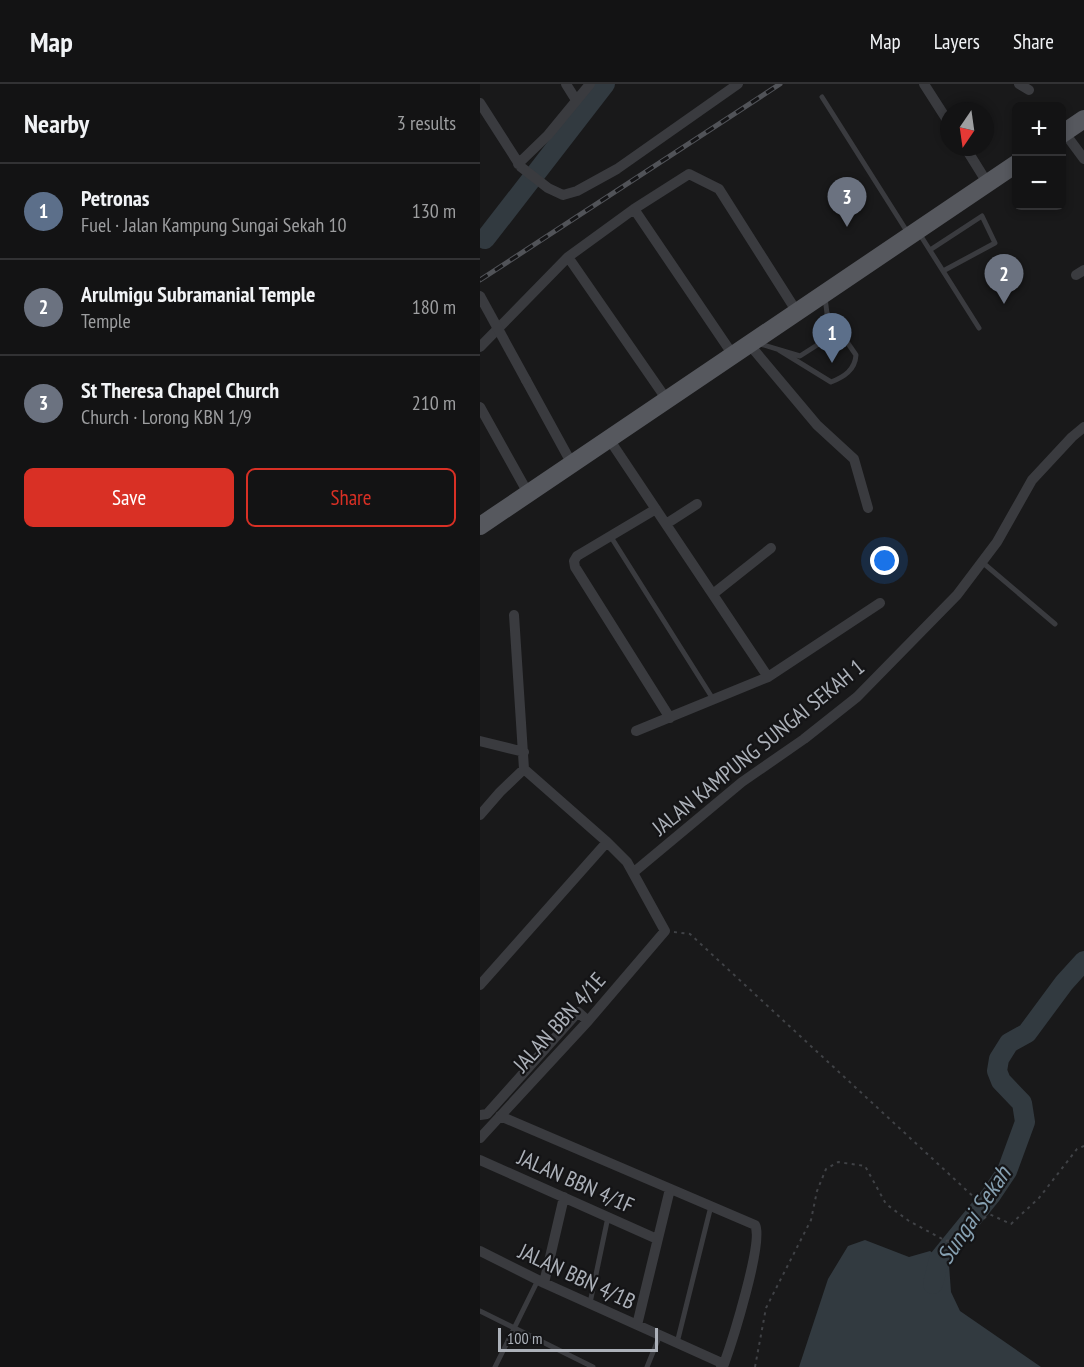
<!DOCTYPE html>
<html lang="en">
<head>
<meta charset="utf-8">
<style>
  body { margin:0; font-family:"PT Sans Narrow",sans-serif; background:#202022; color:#f1f3f6 }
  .controls { position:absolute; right:18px; top:18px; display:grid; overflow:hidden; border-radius:9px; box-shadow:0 3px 9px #0003 }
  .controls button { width:54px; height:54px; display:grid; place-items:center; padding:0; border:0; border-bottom:2px solid #323234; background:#131314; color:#f1f3f6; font:30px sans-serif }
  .compass { position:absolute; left:460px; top:18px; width:54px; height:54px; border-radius:50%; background:#131314; box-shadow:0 3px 9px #0003; rotate:193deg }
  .scale { position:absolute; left:18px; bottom:15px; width:160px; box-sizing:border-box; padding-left:6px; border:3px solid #acb1b9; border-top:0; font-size:16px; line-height:21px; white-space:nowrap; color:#acb1b9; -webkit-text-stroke:4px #141416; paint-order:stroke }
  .you { position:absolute; left:405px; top:477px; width:21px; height:21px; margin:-15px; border:4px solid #fff; border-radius:50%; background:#1a73e8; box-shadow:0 0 0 9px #1a73e833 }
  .badge { display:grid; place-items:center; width:39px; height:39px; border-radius:50%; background:#d93025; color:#fff; font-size:20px; font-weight:700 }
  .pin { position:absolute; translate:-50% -50px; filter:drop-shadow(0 2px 3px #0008) }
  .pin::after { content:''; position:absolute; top:32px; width:21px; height:18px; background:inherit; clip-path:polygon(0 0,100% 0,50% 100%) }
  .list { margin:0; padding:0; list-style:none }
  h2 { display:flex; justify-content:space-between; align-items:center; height:78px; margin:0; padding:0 24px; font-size:26px }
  h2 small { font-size:20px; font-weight:400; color:#9d9ea0 }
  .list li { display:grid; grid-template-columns:39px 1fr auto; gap:18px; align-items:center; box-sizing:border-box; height:96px; padding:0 24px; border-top:2px solid #323234 }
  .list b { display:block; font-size:22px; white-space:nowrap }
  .list p { margin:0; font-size:20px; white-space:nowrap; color:#9d9ea0 }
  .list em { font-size:20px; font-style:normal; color:#9d9ea0 }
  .actions { display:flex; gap:12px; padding:18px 24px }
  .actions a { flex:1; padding:14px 0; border:2px solid #d93025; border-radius:9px; text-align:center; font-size:21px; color:#d93025 }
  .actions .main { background:#d93025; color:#fff }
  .map { position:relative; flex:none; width:604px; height:1283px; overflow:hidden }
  header { display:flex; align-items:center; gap:36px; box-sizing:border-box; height:84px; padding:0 30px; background:#131314; border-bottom:2px solid #323234 }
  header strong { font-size:28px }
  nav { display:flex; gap:33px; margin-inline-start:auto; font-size:21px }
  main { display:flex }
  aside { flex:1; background:#131314 }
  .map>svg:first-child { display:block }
</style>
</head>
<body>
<header>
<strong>Map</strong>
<nav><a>Map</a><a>Layers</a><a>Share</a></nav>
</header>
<main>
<aside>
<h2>Nearby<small>3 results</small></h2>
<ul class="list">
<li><span class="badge" style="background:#5c6f8a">1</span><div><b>Petronas</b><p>Fuel · Jalan Kampung Sungai Sekah 10</p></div><em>130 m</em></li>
<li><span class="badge" style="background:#6b7280">2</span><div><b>Arulmigu Subramanial Temple</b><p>Temple</p></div><em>180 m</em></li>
<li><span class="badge" style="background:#6b7280">3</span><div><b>St Theresa Chapel Church</b><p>Church · Lorong KBN 1/9</p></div><em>210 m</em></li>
</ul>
<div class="actions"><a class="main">Save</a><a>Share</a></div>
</aside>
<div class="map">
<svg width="604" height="1283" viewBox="0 0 604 1283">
  <rect width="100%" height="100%" fill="#19191a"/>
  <path fill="#323a40" d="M 385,1156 L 429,1173 L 450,1167 L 469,1181 L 471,1208 L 480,1227 L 561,1283 L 319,1283 L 348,1195 L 368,1162 Z"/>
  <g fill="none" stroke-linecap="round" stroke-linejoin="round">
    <path stroke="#323a40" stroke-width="20" d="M 5,155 L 125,0
      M 453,1200 L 459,1175 L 511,1111 L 527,1087 L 545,1038 L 542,1019 L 521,997 L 517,987 L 519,975 L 529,959 L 547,949 L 584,899 L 604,877"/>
    <path stroke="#404246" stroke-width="2" stroke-dasharray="3 4.5" stroke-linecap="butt" d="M 194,848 L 210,850 L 497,1116 L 509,1130 L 531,1140 L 559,1114 L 597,1065 L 604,1062
      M 275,1283 L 286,1224 L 331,1136 L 337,1107 L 346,1085 L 358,1078 L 385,1082 L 406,1120 L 429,1137 L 466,1157 L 485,1152 L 509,1130"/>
    <path stroke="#3a3b3f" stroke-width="5" d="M 342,13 L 428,149
      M 439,149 L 499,244
      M 450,166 L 502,132 L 515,159 L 463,187
      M 277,259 L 320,272 L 345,256 L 347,229 L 345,214
      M 299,266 L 351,298 C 364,293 375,286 376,271 L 347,229
      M 131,453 L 233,615
      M 502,478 L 575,540
      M 110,1219 L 128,1133
      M 0,1227 L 113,1283
      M 197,1259 L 231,1122
      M 15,1283 L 58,1196
      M 167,1283 L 180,1251"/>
    <path stroke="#3a3b3f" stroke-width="10" d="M 86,0 L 96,16
      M 444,0 L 469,39
      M 539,0 L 549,6
      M 0,19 L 41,83 L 68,104 L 83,111 L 97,107 L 137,85 L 258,0
      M 584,48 L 604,75
      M 485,63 L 508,100
      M 38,80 L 68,51 L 110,0
      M 154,125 L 253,271
      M 88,173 L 187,316
      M 596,191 L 604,186
      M 269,260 L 337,341 L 374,375 L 388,424
      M 0,263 L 88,173 L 154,125 L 209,90 L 239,105 L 317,228
      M 46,296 L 92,380
      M 0,323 L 48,409
      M 129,355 L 288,593
      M 176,425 L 97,472 L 94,477 L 95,483 L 190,634
      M 186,440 L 217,420
      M 233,510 L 291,464
      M 156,647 L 288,593 L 400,519
      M 0,657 L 44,668
      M 0,731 L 20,708 L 44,685
      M 154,788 L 262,698 L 324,655 L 377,613 L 477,511 L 517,458 L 552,396 L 592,353 L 604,343
      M 0,901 L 127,758
      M 0,1031 L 7,1030 L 98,928 L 108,937
      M 20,1032 L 275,1141 C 284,1157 252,1258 244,1280 L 241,1283
      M 0,1054 L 108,937 L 185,847 L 147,778 L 127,758 L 44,685 L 34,531
      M 0,1076 L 177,1155
      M 0,1167 L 64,1199 L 244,1280
      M 64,1199 L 84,1113
      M 157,1241 L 190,1105"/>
    <path stroke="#56585e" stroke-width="18" d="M 582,50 L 604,35
      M 0,442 L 536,80"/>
    <defs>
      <path id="rail" d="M 0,196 L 300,0"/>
    </defs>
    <use href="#rail" stroke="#515358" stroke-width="5"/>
    <use href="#rail" stroke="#141416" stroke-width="3" stroke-dasharray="9" stroke-linecap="butt"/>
    <path stroke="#3a3b3f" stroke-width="10" d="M 0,212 L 46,296"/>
  </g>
  <g text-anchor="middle" stroke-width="4.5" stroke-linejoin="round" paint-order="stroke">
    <g font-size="22" fill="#acb1b9" stroke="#141416">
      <text transform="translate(278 663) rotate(-39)" y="8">JALAN KAMPUNG SUNGAI SEKAH 1</text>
      <text transform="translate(79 938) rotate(-48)" y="8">JALAN BBN 4/1E</text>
      <text transform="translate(96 1097) rotate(24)" y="8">JALAN BBN 4/1F</text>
      <text transform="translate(97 1192) rotate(25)" y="8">JALAN BBN 4/1B</text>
    </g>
    <g font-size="24" font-style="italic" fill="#86a0b1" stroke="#141416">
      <text transform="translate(494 1131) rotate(-56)" y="8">Sungai Sekah</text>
    </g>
  </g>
</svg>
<div class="controls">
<button>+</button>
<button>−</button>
</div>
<svg class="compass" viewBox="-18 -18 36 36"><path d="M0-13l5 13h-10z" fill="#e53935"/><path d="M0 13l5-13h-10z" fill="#9d9ea0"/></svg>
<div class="scale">100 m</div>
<div class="you"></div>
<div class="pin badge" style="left:352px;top:279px;background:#5c6f8a">1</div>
<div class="pin badge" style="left:524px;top:220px;background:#6b7280">2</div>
<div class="pin badge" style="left:367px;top:143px;background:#6b7280">3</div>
</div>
</main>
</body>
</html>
